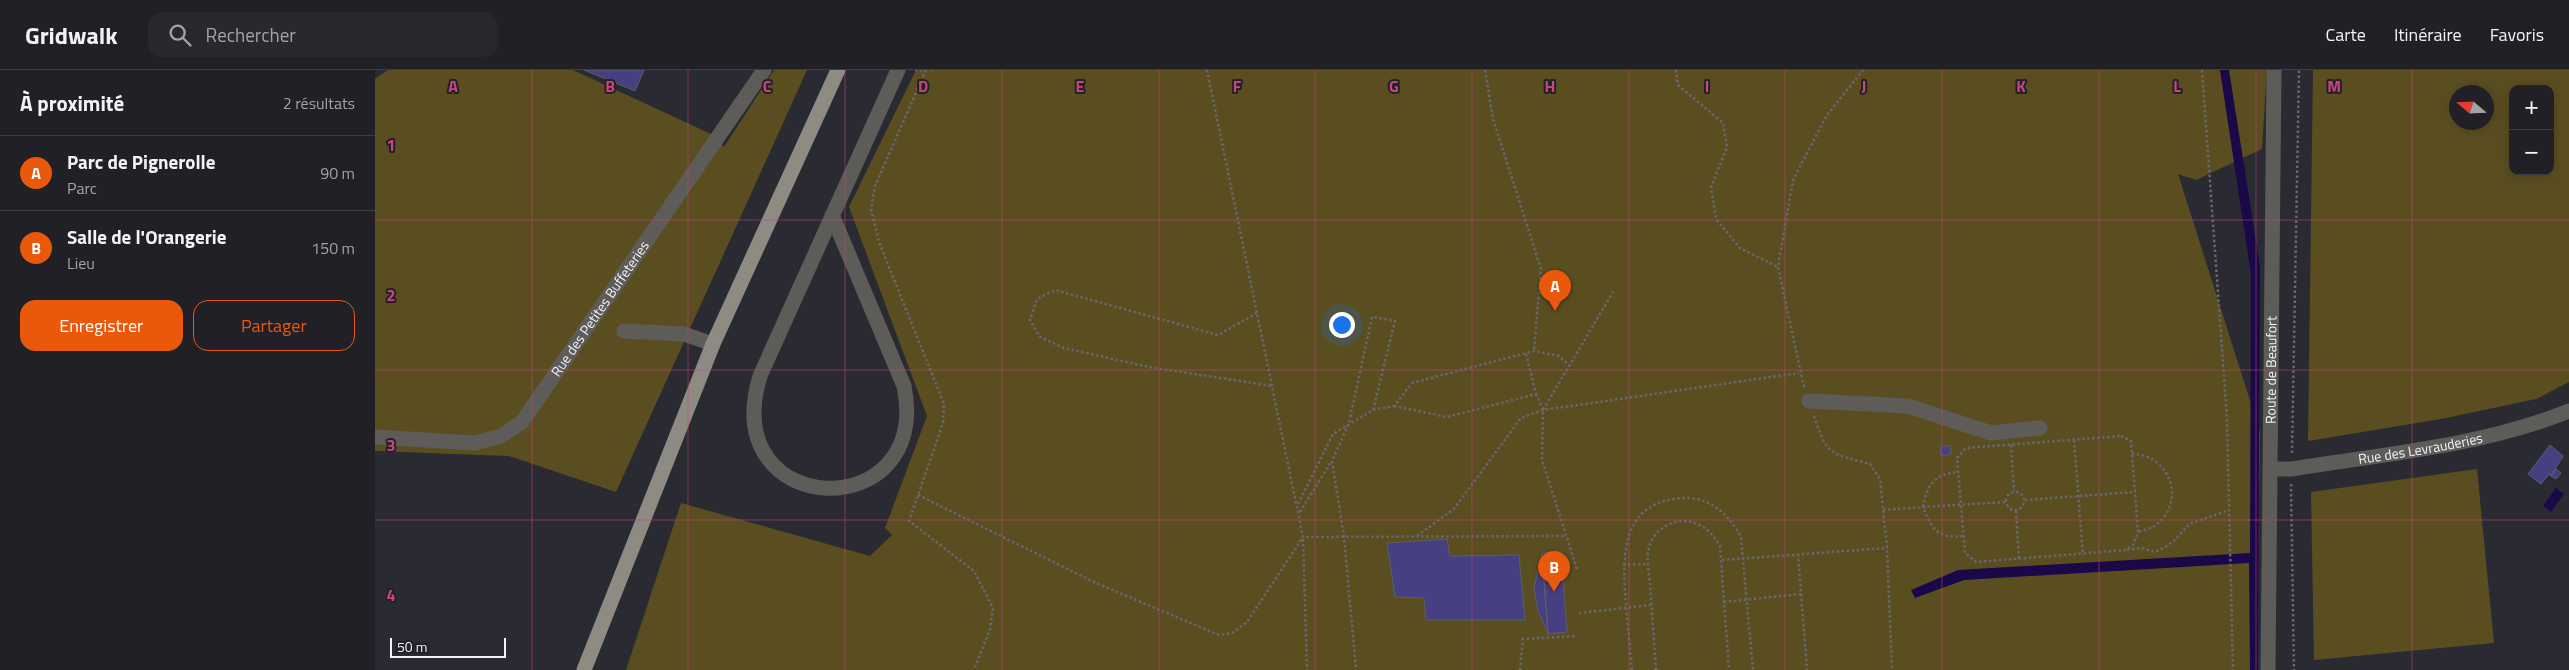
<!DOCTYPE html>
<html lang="fr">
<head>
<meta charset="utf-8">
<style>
  body { margin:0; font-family:"Titillium Web",sans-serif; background:#28282e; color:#f1f3f6 }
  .controls { position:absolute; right:15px; top:15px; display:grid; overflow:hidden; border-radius:10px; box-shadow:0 2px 12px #0003 }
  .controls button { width:45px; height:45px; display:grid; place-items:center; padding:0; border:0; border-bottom:1px solid #3d3e43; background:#202026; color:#f1f3f6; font:25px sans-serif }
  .compass { position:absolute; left:2074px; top:15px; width:45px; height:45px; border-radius:50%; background:#202026; box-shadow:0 2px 12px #0003; rotate:289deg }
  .scale { position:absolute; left:15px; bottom:12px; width:116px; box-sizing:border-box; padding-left:5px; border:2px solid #f2f2f8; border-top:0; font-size:14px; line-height:18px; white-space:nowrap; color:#f2f2f8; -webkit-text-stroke:4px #212129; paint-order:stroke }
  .you { position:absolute; left:966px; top:254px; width:18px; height:18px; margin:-12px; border:4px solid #fff; border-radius:50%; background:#1a73e8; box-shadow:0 0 0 8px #1a73e833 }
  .badge { display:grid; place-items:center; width:32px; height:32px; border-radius:50%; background:#ea580c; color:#fff; font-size:16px; font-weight:700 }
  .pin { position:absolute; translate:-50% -41px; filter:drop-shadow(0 1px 2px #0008) }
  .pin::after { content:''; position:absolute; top:26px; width:18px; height:15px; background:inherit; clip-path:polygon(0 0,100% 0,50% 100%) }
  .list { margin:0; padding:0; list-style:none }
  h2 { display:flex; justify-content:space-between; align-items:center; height:65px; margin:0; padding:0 20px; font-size:21px }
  h2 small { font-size:16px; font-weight:400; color:#a2a3a7 }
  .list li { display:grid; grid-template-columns:32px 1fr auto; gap:15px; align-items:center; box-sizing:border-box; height:75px; padding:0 20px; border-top:1px solid #3d3e43 }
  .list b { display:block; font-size:19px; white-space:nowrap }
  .list p { margin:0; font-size:16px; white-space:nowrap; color:#a2a3a7 }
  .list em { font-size:16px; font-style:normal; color:#a2a3a7 }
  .actions { display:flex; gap:10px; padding:15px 20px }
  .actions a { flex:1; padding:11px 0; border:1px solid #ea580c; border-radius:15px; text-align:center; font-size:18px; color:#ea580c }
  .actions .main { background:#ea580c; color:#fff }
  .icon { flex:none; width:28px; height:28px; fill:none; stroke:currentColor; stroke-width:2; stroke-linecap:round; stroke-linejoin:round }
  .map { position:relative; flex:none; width:2194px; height:600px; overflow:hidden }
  header { display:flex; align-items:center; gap:30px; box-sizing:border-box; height:70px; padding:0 25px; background:#202026; border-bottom:1px solid #3d3e43 }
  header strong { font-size:24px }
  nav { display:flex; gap:28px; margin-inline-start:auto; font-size:18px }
  .search { width:350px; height:45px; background:#28282e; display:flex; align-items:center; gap:12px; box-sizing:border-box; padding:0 18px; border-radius:15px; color:#a2a3a7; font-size:19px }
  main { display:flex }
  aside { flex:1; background:#202026 }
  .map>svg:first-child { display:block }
</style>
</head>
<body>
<header>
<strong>Gridwalk</strong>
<div class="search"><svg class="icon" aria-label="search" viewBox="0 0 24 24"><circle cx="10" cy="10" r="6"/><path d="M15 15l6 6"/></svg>Rechercher</div>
<nav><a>Carte</a><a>Itinéraire</a><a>Favoris</a></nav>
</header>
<main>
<aside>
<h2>À proximité<small>2 résultats</small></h2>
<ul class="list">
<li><span class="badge">A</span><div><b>Parc de Pignerolle</b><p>Parc</p></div><em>90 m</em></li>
<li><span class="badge">B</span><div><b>Salle de l'Orangerie</b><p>Lieu</p></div><em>150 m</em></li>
</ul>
<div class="actions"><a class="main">Enregistrer</a><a>Partager</a></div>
</aside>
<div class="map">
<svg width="2194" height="600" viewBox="0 0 2194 600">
  <rect width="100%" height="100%" fill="#2a2a33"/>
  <path fill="#5a4e21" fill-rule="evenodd" d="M 13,0 L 198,0 L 336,64 L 349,77 L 399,0 L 432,0 L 241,422 L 134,386 L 0,381 L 0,9 Z
    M 541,0 L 1892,0 L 1887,79 L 1821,110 L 1803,104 L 1885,362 L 1882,600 L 251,600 L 306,433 L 495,486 L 517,465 L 510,458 L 552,346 L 474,137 Z
    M 1938,0 L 2194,0 L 2194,312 L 2161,329 L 2066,349 L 1933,371 ZM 2138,19 L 2175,19 L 2175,101 L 2138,101 ZM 2082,22 L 2112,22 L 2112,52 L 2082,52 Z
    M 2102,399 L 2119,573 L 1939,590 L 1936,422 Z"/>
  <path fill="#190949" d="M 1845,0 L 1854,0 L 1885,197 L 1883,600 L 1875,600 L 1874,493 L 1589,510 L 1540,528 L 1536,520 L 1583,500 L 1875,483 L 1876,205 Z
    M 2181,418 L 2189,424 L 2176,442 L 2168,436 Z"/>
  <path fill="#464083" stroke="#5d5e67" d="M 209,0 L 269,0 L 260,21 Z
    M 2175,375 L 2188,386 L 2176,406 L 2174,404 L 2166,414 L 2153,404 Z
    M 1565,376 L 1575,376 L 1576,384 L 1566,386 Z
    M 2181,399 L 2186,403 L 2181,409 L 2176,406 Z
    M 1072,469 L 1075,486 L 1144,485 L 1150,550 L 1051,550 L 1049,528 L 1020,527 L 1012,473 Z
    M 1186,481 L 1192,562 L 1173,564 L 1167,483 Z
    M 1167,483 L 1173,564 L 1163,541 L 1159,518 Z"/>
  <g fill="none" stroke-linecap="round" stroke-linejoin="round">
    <path stroke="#67676f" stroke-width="2.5" stroke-dasharray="2.5 2.5" stroke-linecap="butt" d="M 540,0 L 558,0
      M 551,0 L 500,116 L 496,139 L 504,172 L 569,334 L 568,353 L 534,451 L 599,501 L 618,538 L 615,559 L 599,600
      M 832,0 L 928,467 L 1191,466
      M 1110,0 L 1118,49 L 1166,199 L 1159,281
      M 1301,0 L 1303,15 L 1348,53 L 1352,77 L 1336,117 L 1341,149 L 1365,178 L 1403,197
      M 1827,0 L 1852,349 L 1858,600
      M 882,243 L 843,265 L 680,220 L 662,229 L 655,250 L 665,267 L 689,278 L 774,297 L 897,316
      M 1429,317 L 1403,197 L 1418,110 L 1452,45 L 1488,0
      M 1161,324 L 1168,339
      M 1019,336 L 1072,347 L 1161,324 L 1151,284
      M 998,340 L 1019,336 L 1037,313 L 1159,281 L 1184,286 L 1194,295
      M 1439,346 C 1452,386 1455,383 1495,394 L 1505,409 L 1512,478 L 1517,600
      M 1746,366 L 1756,371 L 1763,462 L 1758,475 L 1751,480 L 1601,492 L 1590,483 L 1582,388 L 1591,378 Z
      M 1699,370 L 1708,485
      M 1636,375 L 1639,421
      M 1917,383 L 1924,0
      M 1757,384 C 1797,384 1812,436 1778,457 C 1774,459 1768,460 1763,462
      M 1916,414 L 1919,600
      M1631 431a9 9 0 1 1 18 0a9 9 0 1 1-18 0Z
      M 543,425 L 721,513 L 844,565 L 857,563 L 872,552 L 928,467
      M 1650,430 L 1760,422
      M 923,434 L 958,364 L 998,340 L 1020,251 L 997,247 L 974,353 L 957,391 L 969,467 L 981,600
      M 1508,440 L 1548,437 C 1552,415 1559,404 1583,402
      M 1641,441 L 1644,489
      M 925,442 L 956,392
      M 1042,466 L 1079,439 L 1146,348 L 1168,340 L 1424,303
      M 1588,466 C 1563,469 1556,459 1548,437 L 1631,432
      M 928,469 L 932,600
      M 1752,480 L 1767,478 L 1779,482 L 1789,478 L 1800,470 L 1814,454 L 1854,440
      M 1423,484 L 1432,600
      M 1347,490 L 1512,478
      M 1248,495 L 1274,494
      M 1202,499 L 1167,390 L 1168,340 L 1238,222
      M 1349,532 L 1426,524
      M 1204,543 L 1276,535
      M 1145,600 L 1148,569 L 1201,566
      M 1257,600 C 1255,578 1253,557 1251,535 C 1247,487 1245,430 1310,428 C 1337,428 1354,445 1366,467 L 1378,600
      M 1281,600 C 1279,572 1277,543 1275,515 C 1274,503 1271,488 1274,477 C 1279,461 1293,451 1309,451 C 1326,452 1337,462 1345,476 L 1354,600"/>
    <g stroke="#5d5c58" stroke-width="15">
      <path d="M 457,145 L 529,316 C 558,457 341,451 385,306 L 523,0"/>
      <path d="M 249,261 L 309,264 L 338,274"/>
      <path d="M 1434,331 L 1533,336 L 1616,363 L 1665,358"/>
      <path id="s1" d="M 0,367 L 100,373 L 126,366 L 147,352 L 389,0"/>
      <path id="s2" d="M 1895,399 L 1917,399 C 2009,384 2107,376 2194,341"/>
      <path id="s3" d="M 1893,600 L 1899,0"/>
    </g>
    <path stroke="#8e8b83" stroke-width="15" d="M 209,600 L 338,274 L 463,0"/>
  </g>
  <path fill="none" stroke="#cc447a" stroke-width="1" stroke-opacity="0.55" d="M 157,0 L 157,600M 313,0 L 313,600M 470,0 L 470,600M 627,0 L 627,600M 784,0 L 784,600M 940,0 L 940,600M 1097,0 L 1097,600M 1254,0 L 1254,600M 1410,0 L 1410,600M 1567,0 L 1567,600M 1724,0 L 1724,600M 1881,0 L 1881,600M 2037,0 L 2037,600M 0,150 L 2194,150M 0,300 L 2194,300M 0,450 L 2194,450"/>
  <g text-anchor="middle" stroke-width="4" stroke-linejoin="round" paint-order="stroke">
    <g font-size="14" fill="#f2f2f8" stroke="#212129">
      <text dy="5" stroke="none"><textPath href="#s1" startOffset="290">Rue des Petites Buffeteries</textPath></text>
      <text dy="5" stroke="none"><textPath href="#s3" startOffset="300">Route de Beaufort</textPath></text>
      <text dy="5" stroke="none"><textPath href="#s2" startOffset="152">Rue des Levrauderies</textPath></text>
    </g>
  </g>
  <g font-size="16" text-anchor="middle" font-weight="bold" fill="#cc447a" stroke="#212129" stroke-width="4" stroke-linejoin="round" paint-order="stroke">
    <text x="78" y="22">A</text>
    <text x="235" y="22">B</text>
    <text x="392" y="22">C</text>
    <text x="548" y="22">D</text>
    <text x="705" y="22">E</text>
    <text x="862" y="22">F</text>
    <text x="1019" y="22">G</text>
    <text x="1175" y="22">H</text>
    <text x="1332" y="22">I</text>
    <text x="1489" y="22">J</text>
    <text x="1646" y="22">K</text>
    <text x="1802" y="22">L</text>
    <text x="1959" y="22">M</text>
    <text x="16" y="81">1</text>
    <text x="16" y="231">2</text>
    <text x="16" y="381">3</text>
    <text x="16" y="531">4</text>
  </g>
</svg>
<div class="controls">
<button>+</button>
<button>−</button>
</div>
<svg class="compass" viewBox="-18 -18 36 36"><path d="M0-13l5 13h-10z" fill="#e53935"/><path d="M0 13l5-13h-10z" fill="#a2a3a7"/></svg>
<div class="scale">50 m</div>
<div class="you"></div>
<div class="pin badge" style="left:1180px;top:241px">A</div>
<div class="pin badge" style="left:1179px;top:522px">B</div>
</div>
</main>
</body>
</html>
